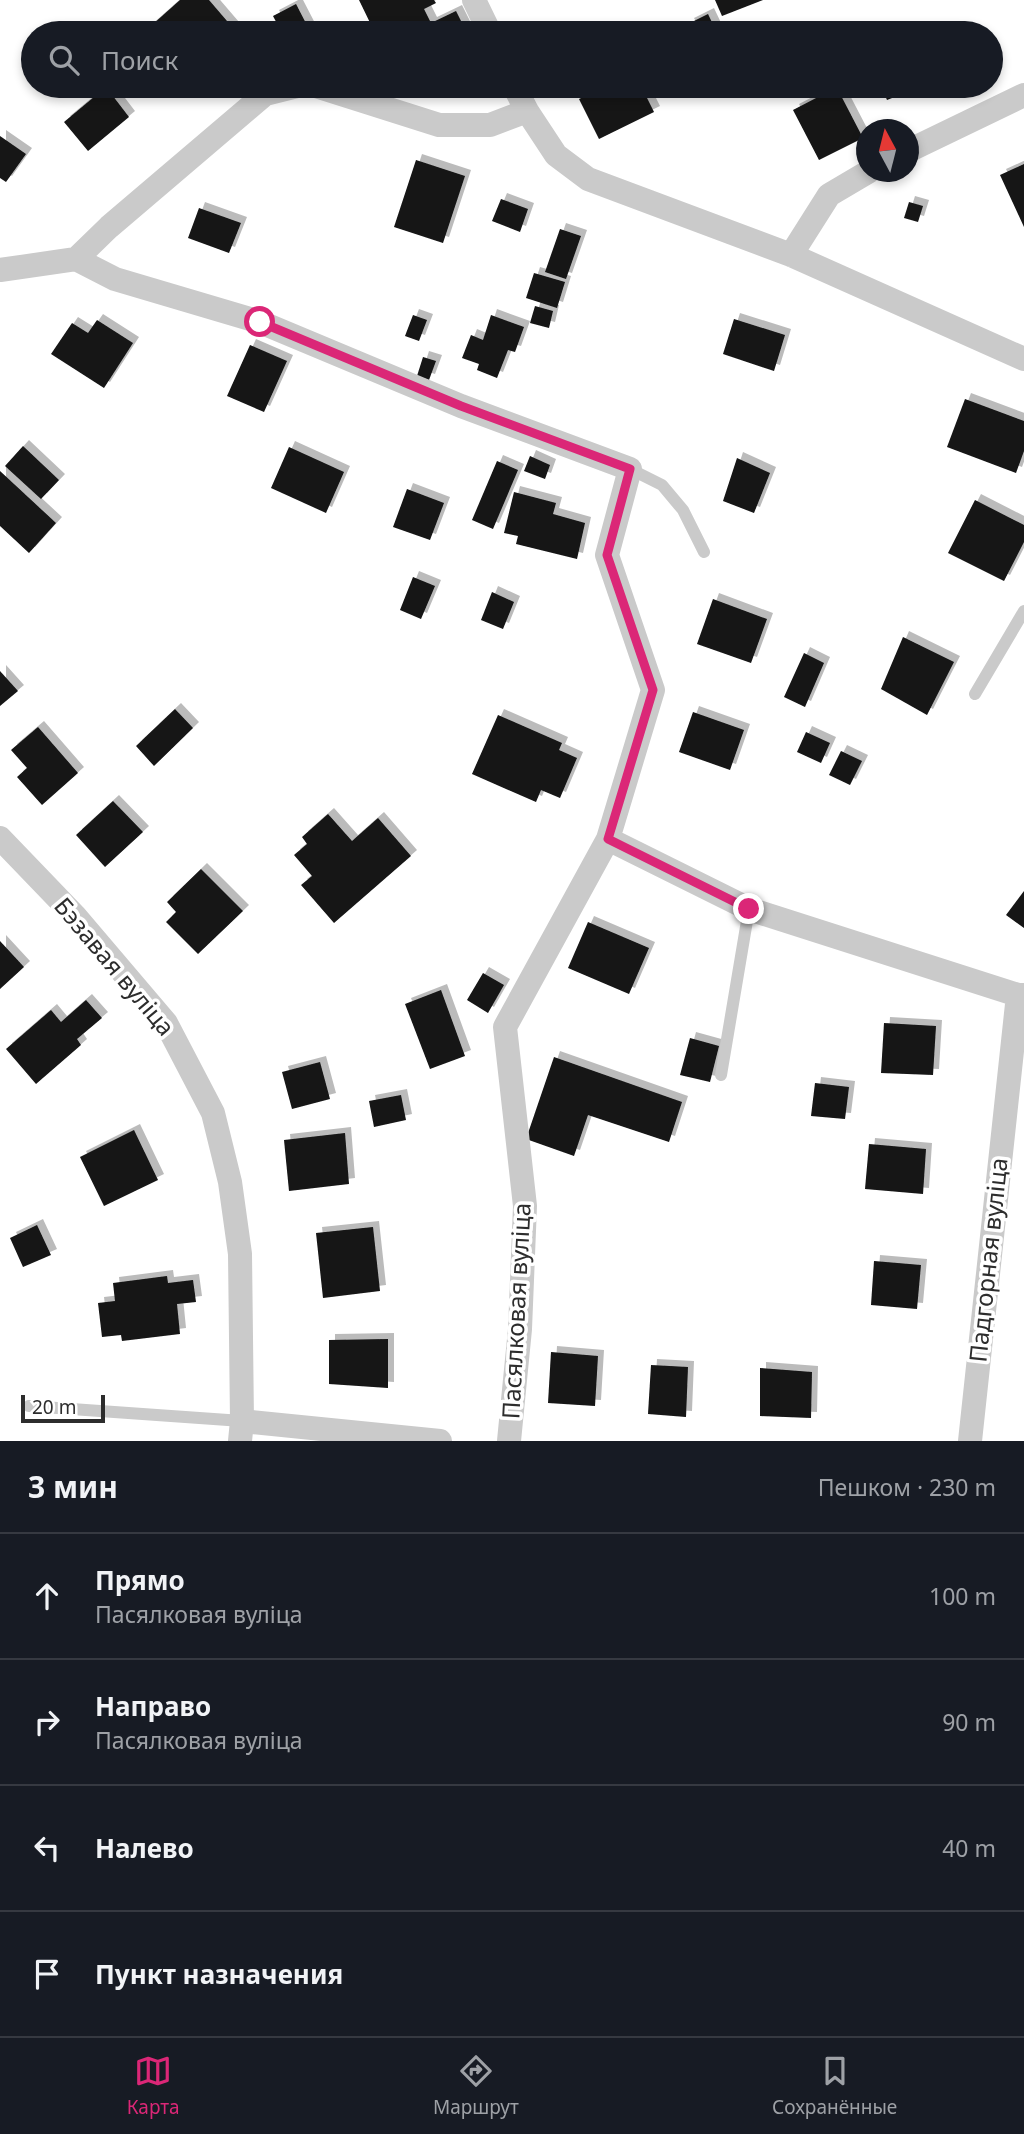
<!DOCTYPE html>
<html lang="ru">
<head>
<meta charset="utf-8">
<style>
  body { margin:0; font-family:"Noto Sans",sans-serif; background:#242831; color:#f1f3f6 }
  .compass { position:absolute; left:856px; top:119px; width:63px; height:63px; border-radius:50%; background:#171b24; box-shadow:0 4px 10px #0003; rotate:353deg }
  .scale { position:absolute; left:21px; bottom:18px; width:84px; box-sizing:border-box; padding-left:7px; border:4px solid #2d2d2d; border-top:0; font-size:19px; line-height:24px; white-space:nowrap; color:#2d2d2d; -webkit-text-stroke:5px #fff; paint-order:stroke }
  .stop { position:absolute; width:21px; height:21px; margin:-16px; border:5px solid #db2777; border-radius:50%; background:#fff }
  .stop.end { background:#db2777; border-color:#fff; box-shadow:0 2px 7px #0008 }
  .list { margin:0; padding:0; list-style:none }
  h2 { display:flex; justify-content:space-between; align-items:center; height:91px; margin:0; padding:0 28px; font-size:30px }
  h2 small { font-size:23px; font-weight:400; color:#9ea1a6 }
  .list li { display:grid; grid-template-columns:46px 1fr auto; gap:21px; align-items:center; box-sizing:border-box; height:126px; padding:0 28px; border-top:2px solid #363941 }
  .list b { display:block; font-size:26px; white-space:nowrap }
  .list p { margin:0; font-size:23px; white-space:nowrap; color:#9ea1a6 }
  .list em { font-size:23px; font-style:normal; color:#9ea1a6 }
  .icon { flex:none; width:38px; height:38px; fill:none; stroke:currentColor; stroke-width:2; stroke-linecap:round; stroke-linejoin:round }
  .map { position:relative; flex:none; width:1024px; height:1441px; overflow:hidden }
  .search { position:absolute; background:#171b24; box-shadow:0 4px 10px #0003; left:21px; right:21px; top:21px; height:77px; display:flex; align-items:center; gap:18px; box-sizing:border-box; padding:0 24px; border-radius:38px; color:#9ea1a6; font-size:26px }
  .sheet { height:595px; background:#171b24 }
  nav { display:flex; justify-content:space-around; align-items:center; box-sizing:border-box; height:98px; border-top:2px solid #363941; background:#171b24; font-size:19px; color:#9ea1a6 }
  nav a { display:grid; justify-items:center; gap:4px }
  nav .on { color:#db2777 }
  .map>svg:first-child { display:block }
</style>
</head>
<body>
<div class="map">
<svg width="1024" height="1441" viewBox="0 0 1024 1441">
  <defs>
    <filter id="shadow"><feDropShadow dx="6" dy="-6" stdDeviation="0" flood-color="#0004"/></filter>
  </defs>
  <rect width="100%" height="100%" fill="#fff"/>
  <path fill="#141414" filter="url(#shadow)" d="M 180,0 L 209,0 L 233,28 L 228,33 L 143,33 Z
    M 359,0 L 434,0 L 436,3 L 424,9 L 431,23 L 456,11 L 467,33 L 375,33 Z
    M 715,0 L 763,0 L 722,16 Z
    M 296,4 L 311,33 L 282,33 L 273,16 Z
    M 708,14 L 717,33 L 693,33 L 688,24 Z
    M 607,86 L 641,86 L 654,112 L 599,139 L 579,99 Z
    M 812,86 L 836,86 L 863,138 L 819,160 L 793,110 L 818,97 Z
    M 881,86 L 922,86 L 887,100 Z
    M 106,87 L 129,117 L 88,151 L 64,122 Z
    M 0,136 L 26,154 L 6,182 L 0,178 Z
    M 416,160 L 465,176 L 443,243 L 394,227 Z
    M 1024,164 L 1024,227 L 1000,175 Z
    M 501,199 L 528,209 L 520,232 L 492,221 Z
    M 909,202 L 923,206 L 918,222 L 904,218 Z
    M 199,208 L 241,223 L 229,253 L 188,238 Z
    M 560,229 L 581,236 L 566,279 L 545,272 Z
    M 534,273 L 565,282 L 557,308 L 526,298 Z
    M 535,306 L 553,311 L 549,328 L 530,323 Z
    M 413,315 L 427,320 L 419,341 L 405,336 Z
    M 491,315 L 524,327 L 515,352 L 508,350 L 497,378 L 477,370 L 479,364 L 462,358 L 471,335 L 483,340 Z
    M 734,319 L 785,335 L 774,371 L 723,354 Z
    M 97,320 L 133,343 L 104,388 L 51,354 L 72,323 L 88,333 Z
    M 250,345 L 287,361 L 264,412 L 227,396 Z
    M 423,357 L 436,361 L 429,380 L 417,376 Z
    M 965,399 L 1024,421 L 1024,451 L 1016,473 L 947,447 Z
    M 23,446 L 59,480 L 41,499 L 5,466 Z
    M 289,447 L 344,472 L 326,513 L 271,488 Z
    M 530,456 L 550,465 L 545,479 L 524,471 Z
    M 737,458 L 770,473 L 754,513 L 723,501 Z
    M 497,461 L 518,470 L 493,529 L 472,520 Z
    M 0,471 L 56,523 L 29,553 L 0,526 Z
    M 407,489 L 444,503 L 430,540 L 393,527 Z
    M 514,492 L 556,503 L 553,514 L 585,523 L 577,559 L 516,544 L 518,536 L 504,533 Z
    M 975,500 L 1024,525 L 1024,542 L 1004,581 L 948,553 Z
    M 413,577 L 435,586 L 421,619 L 400,610 Z
    M 492,592 L 514,602 L 503,629 L 481,620 Z
    M 713,599 L 767,619 L 751,663 L 697,644 Z
    M 903,637 L 954,662 L 927,715 L 881,689 Z
    M 804,653 L 824,663 L 805,707 L 784,697 Z
    M 0,671 L 18,691 L 0,706 Z
    M 175,709 L 193,728 L 154,766 L 136,746 Z
    M 693,712 L 744,730 L 730,770 L 679,752 Z
    M 498,715 L 562,743 L 559,750 L 577,758 L 560,798 L 541,790 L 536,802 L 472,774 Z
    M 38,727 L 78,773 L 42,805 L 17,777 L 27,768 L 11,750 Z
    M 806,732 L 830,743 L 821,763 L 797,752 Z
    M 841,751 L 862,761 L 850,785 L 829,775 Z
    M 113,801 L 143,832 L 105,867 L 76,835 Z
    M 328,814 L 352,841 L 378,818 L 411,856 L 334,923 L 301,885 L 312,876 L 294,855 L 307,844 L 302,837 Z
    M 201,869 L 243,911 L 198,954 L 166,922 L 176,912 L 167,902 Z
    M 1024,891 L 1024,928 L 1006,915 Z
    M 588,922 L 649,948 L 629,994 L 568,968 Z
    M 0,941 L 24,967 L 0,989 Z
    M 483,973 L 504,985 L 488,1013 L 467,1000 Z
    M 441,990 L 465,1056 L 430,1069 L 405,1004 Z
    M 86,1000 L 102,1018 L 77,1039 L 81,1045 L 36,1084 L 6,1049 L 51,1010 L 61,1022 Z
    M 884,1023 L 936,1026 L 933,1075 L 881,1073 Z
    M 690,1038 L 719,1046 L 710,1082 L 680,1075 Z
    M 554,1057 L 682,1102 L 669,1142 L 588,1115 L 574,1156 L 526,1139 Z
    M 320,1062 L 330,1099 L 292,1109 L 282,1072 Z
    M 815,1083 L 849,1087 L 845,1119 L 811,1116 Z
    M 401,1095 L 406,1120 L 374,1127 L 369,1101 Z
    M 134,1130 L 158,1180 L 104,1206 L 80,1157 Z
    M 345,1133 L 349,1184 L 289,1191 L 284,1140 Z
    M 869,1144 L 926,1149 L 923,1194 L 865,1189 Z
    M 37,1225 L 51,1255 L 23,1267 L 10,1238 Z
    M 373,1227 L 380,1291 L 323,1298 L 316,1233 Z
    M 874,1261 L 921,1265 L 917,1309 L 871,1305 Z
    M 167,1276 L 168,1283 L 193,1280 L 196,1302 L 177,1304 L 180,1334 L 122,1341 L 121,1335 L 102,1337 L 98,1303 L 115,1301 L 113,1283 Z
    M 388,1339 L 388,1388 L 329,1384 L 329,1340 Z
    M 551,1352 L 598,1356 L 595,1406 L 548,1403 Z
    M 651,1365 L 688,1367 L 686,1417 L 648,1414 Z
    M 760,1368 L 812,1372 L 811,1418 L 760,1416 Z"/>
  <g fill="none" stroke-linecap="round" stroke-linejoin="round">
    <path stroke="#cacaca" stroke-width="12" d="M 630,469 L 662,485 L 683,510 L 704,552
      M 975,694 L 1024,611
      M 721,1075 L 749,909
      M 29,1406 L 242,1421"/>
    <path stroke="#cacaca" stroke-width="24" d="M 474,0 L 490,33
      M 316,86 L 439,125 L 490,125 L 527,111
      M 514,86 L 527,111 L 556,155 L 588,179 L 791,255 L 1024,359
      M 908,151 L 1024,95
      M 791,255 L 829,195 L 868,172
      M 76,259 L 109,227 L 265,94 L 297,86
      M 0,270 L 76,259 L 115,279 L 260,322 L 461,406 L 630,469 L 607,555 L 653,690 L 608,839 L 505,1027 L 525,1206 L 520,1329 L 509,1441
      M 0,838 L 75,916 L 166,1023 L 213,1113 L 230,1182 L 240,1254 L 242,1421 L 240,1441
      M 608,839 L 749,909 L 1018,995 L 1024,995
      M 242,1421 L 440,1441
      M 970,1441 L 1018,995"/>
  </g>
  <g fill="none" stroke-linecap="round" stroke-linejoin="round">
    <path stroke="#db2777" stroke-width="9" d="M 260,322 L 461,406 L 630,469 L 607,555 L 653,690 L 608,839 L 749,909"/>
  </g>
  <g text-anchor="middle" stroke-width="7" stroke-linejoin="round" paint-order="stroke">
    <g font-size="24" fill="#2d2d2d" stroke="#fff">
      <text transform="translate(114 967) rotate(50)" y="8">Бэзавая вуліца</text>
      <text transform="translate(989 1260) rotate(-84)" y="8">Падгорная вуліца</text>
      <text transform="translate(517 1311) rotate(-87)" y="8">Пасялковая вуліца</text>
    </g>
  </g>
</svg>
<svg class="compass" viewBox="-18 -18 36 36"><path d="M0-13l5 13h-10z" fill="#e53935"/><path d="M0 13l5-13h-10z" fill="#9ea1a6"/></svg>
<div class="scale">20 m</div>
<div class="stop" style="left:260px;top:322px"></div>
<div class="stop end" style="left:749px;top:909px"></div>
<div class="search"><svg class="icon" aria-label="search" viewBox="0 0 24 24"><circle cx="10" cy="10" r="6"/><path d="M15 15l6 6"/></svg>Поиск</div>
</div>
<section class="sheet">
<h2>3 мин<small>Пешком · 230 m</small></h2>
<ul class="list">
<li><svg class="icon" aria-label="ahead" viewBox="0 0 24 24"><path d="M12 20V5M6 11l6-6 6 6"/></svg><div><b>Прямо</b><p>Пасялковая вуліца</p></div><em>100 m</em></li>
<li><svg class="icon" aria-label="right" viewBox="0 0 24 24"><path d="M7 20v-9h11M14 6l5 5-5 5"/></svg><div><b>Направо</b><p>Пасялковая вуліца</p></div><em>90 m</em></li>
<li><svg class="icon" aria-label="left" viewBox="0 0 24 24"><path d="M17 20v-9H6M10 6l-5 5 5 5"/></svg><div><b>Налево</b></div><em>40 m</em></li>
<li><svg class="icon" aria-label="arrive" viewBox="0 0 24 24"><path d="M6 21V4h12l-3 4 3 4H6"/></svg><div><b>Пункт назначения</b></div></li>
</ul>
</section>
<nav>
<a class="on"><svg class="icon" aria-label="map" viewBox="0 0 24 24"><path d="M3 6l6-2 6 2 6-2v14l-6 2-6-2-6 2zM9 4v14M15 6v14"/></svg>Карта</a>
<a><svg class="icon" aria-label="directions" viewBox="0 0 24 24"><path d="M12 3l9 9-9 9-9-9zM9 14v-3h6M13 9l2 2-2 2"/></svg>Маршрут</a>
<a><svg class="icon" aria-label="saved" viewBox="0 0 24 24"><path d="M7 4h10v16l-5-4-5 4z"/></svg>Сохранённые</a>
</nav>
</body>
</html>
